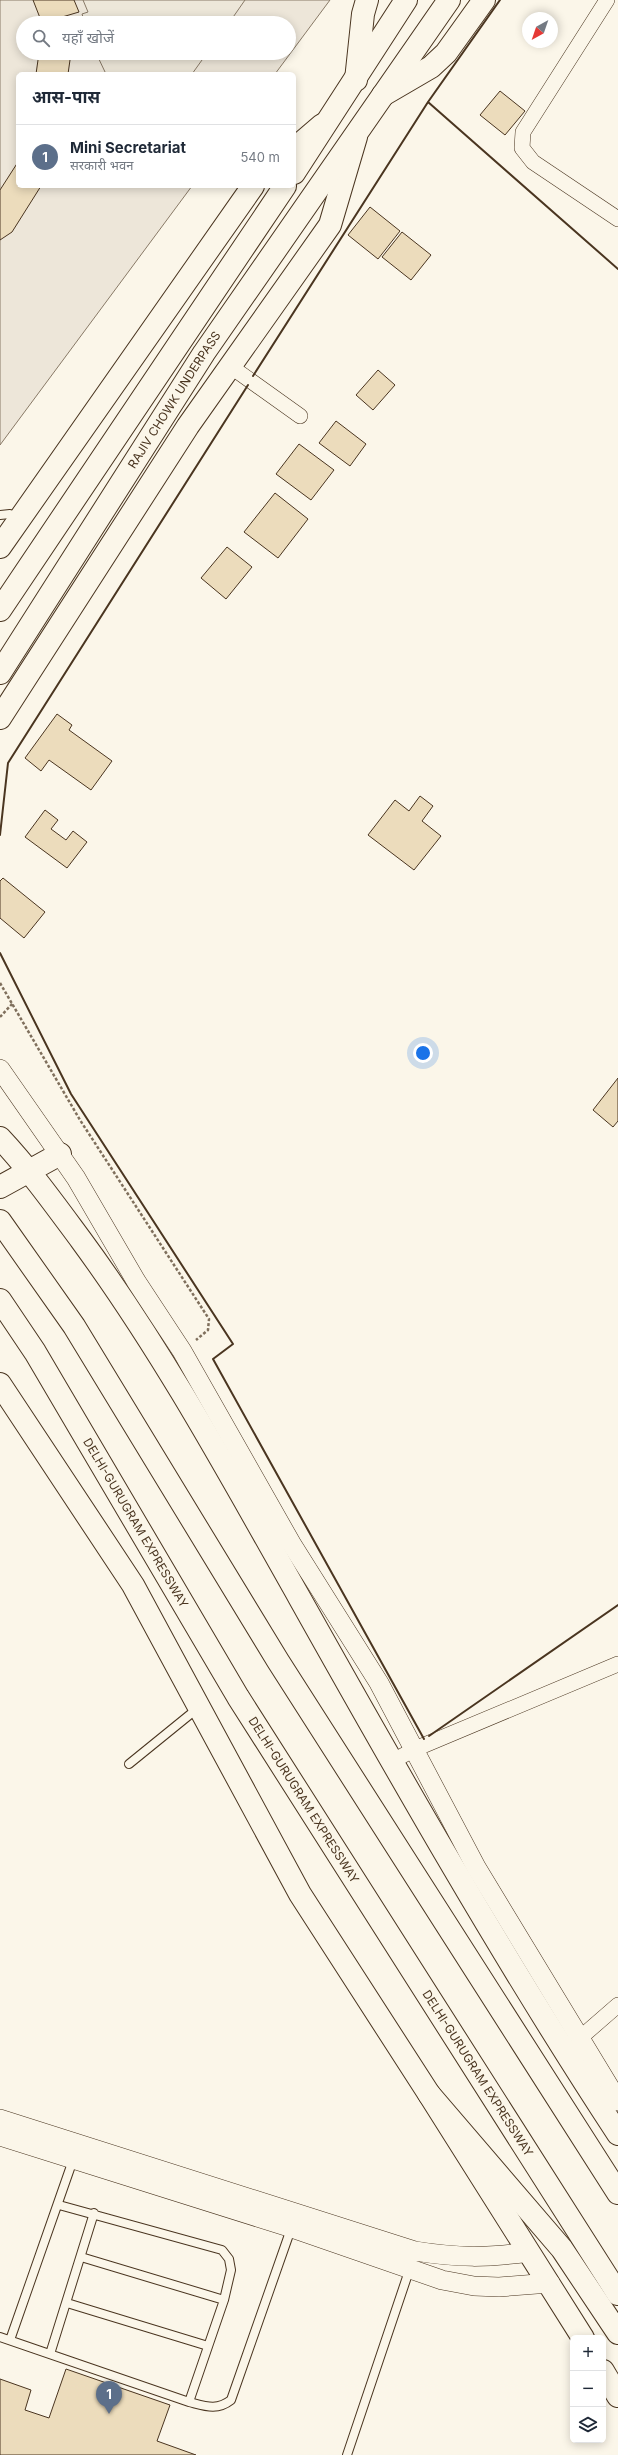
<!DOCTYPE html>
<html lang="hi">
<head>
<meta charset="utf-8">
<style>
  body { margin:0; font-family:Inter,"Noto Sans Devanagari",sans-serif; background:#f6f6f7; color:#1f2937 }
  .controls { position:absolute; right:12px; bottom:12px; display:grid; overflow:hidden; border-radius:6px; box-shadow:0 2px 10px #0003 }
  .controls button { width:36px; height:36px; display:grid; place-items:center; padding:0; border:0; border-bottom:1px solid #e0e1e3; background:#fff; color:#1f2937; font:20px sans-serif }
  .compass { position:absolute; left:522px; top:12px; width:36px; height:36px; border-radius:50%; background:#fff; box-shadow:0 2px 10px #0003; rotate:220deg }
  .you { position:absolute; left:423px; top:1053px; width:14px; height:14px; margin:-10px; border:3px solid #fff; border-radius:50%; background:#1a73e8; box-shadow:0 0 0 6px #1a73e833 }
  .badge { display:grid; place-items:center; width:26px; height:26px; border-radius:50%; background:#c62828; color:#fff; font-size:13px; font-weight:700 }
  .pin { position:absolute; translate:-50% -33px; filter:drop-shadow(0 1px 2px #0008) }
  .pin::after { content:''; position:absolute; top:21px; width:14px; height:12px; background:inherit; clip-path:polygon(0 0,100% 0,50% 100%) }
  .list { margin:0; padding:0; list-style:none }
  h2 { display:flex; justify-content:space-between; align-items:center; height:52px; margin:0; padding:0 16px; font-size:17px }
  h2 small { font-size:13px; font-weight:400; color:#747a83 }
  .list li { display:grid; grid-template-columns:26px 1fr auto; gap:12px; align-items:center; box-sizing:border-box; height:64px; padding:0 16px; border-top:1px solid #e0e1e3 }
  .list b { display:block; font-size:15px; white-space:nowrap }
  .list p { margin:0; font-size:13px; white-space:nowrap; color:#747a83 }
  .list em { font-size:13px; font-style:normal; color:#747a83 }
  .icon { flex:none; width:22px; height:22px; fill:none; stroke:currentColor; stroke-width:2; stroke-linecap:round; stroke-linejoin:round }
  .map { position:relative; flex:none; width:618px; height:2455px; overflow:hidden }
  .search { position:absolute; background:#fff; box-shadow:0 2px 10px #0003; left:16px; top:16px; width:280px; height:44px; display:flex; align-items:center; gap:10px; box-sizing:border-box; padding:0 14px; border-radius:22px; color:#747a83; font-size:15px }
  .panel { position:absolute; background:#fff; box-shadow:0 2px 10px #0003; left:16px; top:72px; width:280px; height:116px; border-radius:6px }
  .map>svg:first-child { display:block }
</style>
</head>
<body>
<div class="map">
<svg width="618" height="2455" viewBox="0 0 618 2455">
  <rect width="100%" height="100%" fill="#fbf6e9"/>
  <path fill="#ede6d9" stroke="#887966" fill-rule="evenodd" d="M 0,0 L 330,0 L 275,74 L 18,74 L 18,186 L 192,186 L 0,445 ZM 23,23 L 289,23 L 289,53 L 23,53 Z"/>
  <path fill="#ede7d9" stroke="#887966" d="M 83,0 L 245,0 L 229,23 L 85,23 L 82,14 L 88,12 Z
    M 96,53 L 207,53 L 192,74 L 106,74 Z"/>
  <path fill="#ecdcbc" stroke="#4a3520" d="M 33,0 L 74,0 L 79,12 L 42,23 Z
    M 39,53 L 71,53 L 68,74 L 36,74 Z
    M 500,91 L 525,111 L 505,135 L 480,115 Z
    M 18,162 L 18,186 L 41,186 L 12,232 L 0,240 L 0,190 Z
    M 370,207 L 400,231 L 378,259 L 348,235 Z
    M 402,232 L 431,255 L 411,280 L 382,257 Z
    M 378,370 L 395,385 L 373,410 L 356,395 Z
    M 336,421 L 366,444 L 350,466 L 319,443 Z
    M 299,444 L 334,470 L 311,500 L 276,474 Z
    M 275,493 L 308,519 L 278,558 L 244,532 Z
    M 227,547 L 252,567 L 226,599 L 201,578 Z
    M 57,714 L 72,725 L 69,730 L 112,761 L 91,790 L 49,760 L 41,771 L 25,758 Z
    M 420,796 L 433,806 L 422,821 L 441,836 L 414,870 L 368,835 L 395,800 L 409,811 Z
    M 45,810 L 58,820 L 51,829 L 66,840 L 73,831 L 87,842 L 67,868 L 25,837 Z
    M 3,878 L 45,912 L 24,938 L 0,918 L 0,881 Z
    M 618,1078 L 618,1121 L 613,1127 L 593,1110 Z
    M 66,2369 L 170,2405 L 157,2441 L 196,2455 L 0,2455 L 0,2379 L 31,2390 L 25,2410 L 49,2418 Z"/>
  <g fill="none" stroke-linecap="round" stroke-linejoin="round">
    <defs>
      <path id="service" d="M 0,515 L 10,514 L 18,518
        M 129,1764 L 198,1708
        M 59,2205 L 222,2250 L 229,2259 L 231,2270 L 224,2300 L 189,2402
        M 81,2257 L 224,2300
        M 67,2303 L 208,2346
        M 0,2337 L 189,2402 C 205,2406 217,2411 231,2400 L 292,2226
        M 10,2340 L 73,2160
        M 50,2354 L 94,2213
        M 347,2455 L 410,2268"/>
      <path id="minor" d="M 607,0 L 523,132 L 522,148 L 533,162 L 618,219
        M 230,366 L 300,416
        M 391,1762 L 415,1749 L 618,1664
        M 572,2045 L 618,2005"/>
      <path id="tertiary" d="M 0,1069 L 76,1178 L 136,1281 L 182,1351 L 291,1543 L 379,1683 L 476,1867 L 618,2101
        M 0,2119 L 415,2251 C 458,2258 487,2258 529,2252
        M 0,2136 L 292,2228 L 442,2280 L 474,2286 L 499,2287 L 550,2283"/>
      <path id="secondary" d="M 356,80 L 363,14 L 367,0
        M 383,95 L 431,67 L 446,53 L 484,0
        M 294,149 L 322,125
        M 0,547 L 253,186
        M 0,718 L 188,426 L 330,225 L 356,137
        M 0,1138 C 30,1170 55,1205 81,1240 C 164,1353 230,1475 299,1597 C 401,1779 504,1960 618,2134
        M 0,1187 L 60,1154
        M 0,1384 L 133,1585 L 300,1894 L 429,2094 L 583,2338
        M 603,2371 L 618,2396"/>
      <g id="trunk">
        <path d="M 294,173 L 406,0"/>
        <path d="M 0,610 L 285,186"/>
        <path id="s1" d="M 0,673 L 204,353 L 449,0"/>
      </g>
      <g id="motorway">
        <path d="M 0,1221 L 74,1326 L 278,1661 L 618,2193"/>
        <path id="s2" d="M 0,1300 L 35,1352 L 238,1697 L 618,2294"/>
        <path d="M 429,2094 L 562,2249 L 618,2333"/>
      </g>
    </defs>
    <use href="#service" stroke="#4a3520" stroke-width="10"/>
    <use href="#minor" stroke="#4a3520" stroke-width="16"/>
    <use href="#tertiary" stroke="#4a3520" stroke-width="20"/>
    <use href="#secondary" stroke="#4a3520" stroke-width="24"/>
    <use href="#trunk" stroke="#4a3520" stroke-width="24"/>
    <use href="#motorway" stroke="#4a3520" stroke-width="24"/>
    <path stroke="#7f6f5c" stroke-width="2.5" stroke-dasharray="3 2" stroke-linecap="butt" d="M 0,983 L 80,1120 L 209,1319 L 208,1330 L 196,1340
      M 0,1017 L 13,1003"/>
    <use href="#service" stroke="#fbf6e9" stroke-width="8"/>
    <use href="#minor" stroke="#fbf6e9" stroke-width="15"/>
    <use href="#tertiary" stroke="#fbf6e9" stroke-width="19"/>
    <use href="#secondary" stroke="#fbf6e9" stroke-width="22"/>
    <use href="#trunk" stroke="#fbf6e9" stroke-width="22"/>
    <use href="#motorway" stroke="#fbf6e9" stroke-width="22"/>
    <path stroke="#4a3520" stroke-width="2" d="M 428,102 L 618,269
      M 253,376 L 428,102 L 500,0
      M 0,835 L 8,763 L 248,385
      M 0,953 L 71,1094 L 233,1344 L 213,1359 L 424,1739
      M 429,1736 L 618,1605"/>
  </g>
  <g text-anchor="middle" stroke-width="3" stroke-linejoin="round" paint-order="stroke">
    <g font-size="12" fill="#4a3520" stroke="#fbf6e9">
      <text dy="4" stroke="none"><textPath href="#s1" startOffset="324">RAJIV CHOWK UNDERPASS</textPath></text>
      <text dy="4" stroke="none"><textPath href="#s2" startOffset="261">DELHI-GURUGRAM EXPRESSWAY</textPath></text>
      <text dy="4" stroke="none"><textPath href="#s2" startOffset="585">DELHI-GURUGRAM EXPRESSWAY</textPath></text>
      <text dy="4" stroke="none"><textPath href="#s2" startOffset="909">DELHI-GURUGRAM EXPRESSWAY</textPath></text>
    </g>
  </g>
</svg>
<div class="controls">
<button>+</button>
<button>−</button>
<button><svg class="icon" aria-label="layers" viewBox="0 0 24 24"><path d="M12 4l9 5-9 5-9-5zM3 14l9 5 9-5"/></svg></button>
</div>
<svg class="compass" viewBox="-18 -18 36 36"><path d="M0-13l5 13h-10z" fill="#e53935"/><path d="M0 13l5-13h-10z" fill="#747a83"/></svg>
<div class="you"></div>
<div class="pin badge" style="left:109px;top:2414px;background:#5c6f8a">1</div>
<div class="search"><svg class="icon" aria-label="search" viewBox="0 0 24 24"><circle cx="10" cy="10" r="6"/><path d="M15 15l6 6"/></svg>यहाँ खोजें</div>
<section class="panel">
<h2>आस-पास<small></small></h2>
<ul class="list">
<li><span class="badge" style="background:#5c6f8a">1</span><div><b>Mini Secretariat</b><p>सरकारी भवन</p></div><em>540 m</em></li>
</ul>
</section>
</div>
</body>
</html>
